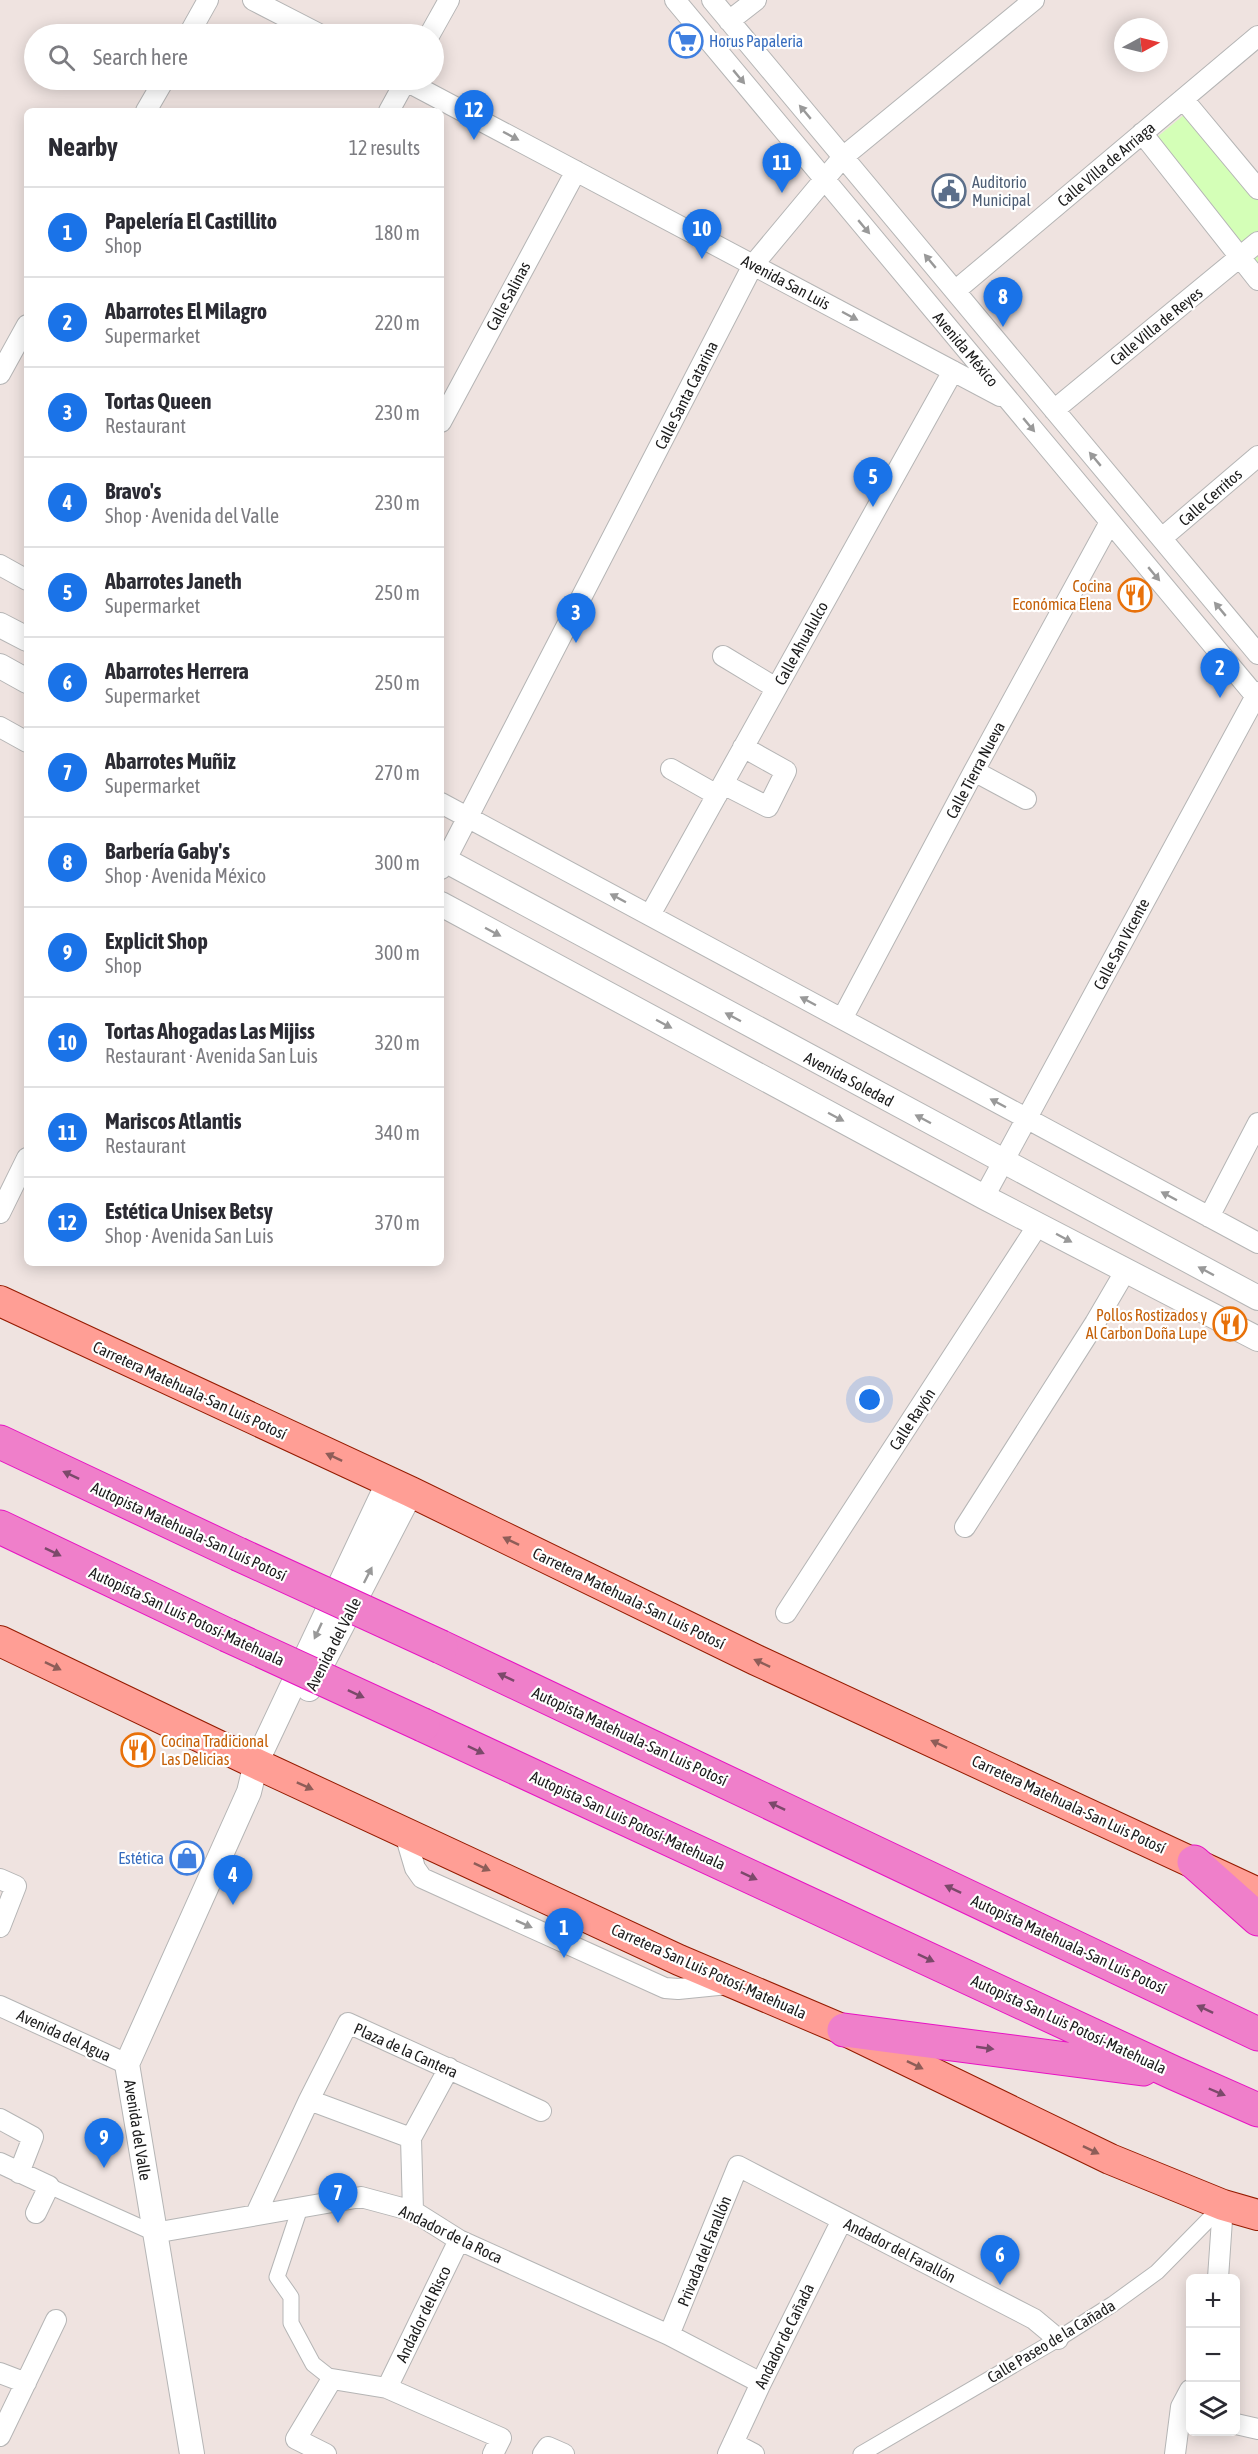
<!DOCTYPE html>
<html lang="en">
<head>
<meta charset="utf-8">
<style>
  body { margin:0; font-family:"Asap Condensed",sans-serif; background:#f2f2f3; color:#2b2b33 }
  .controls { position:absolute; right:18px; bottom:18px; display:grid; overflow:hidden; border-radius:9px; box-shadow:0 3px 15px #0003 }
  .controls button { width:54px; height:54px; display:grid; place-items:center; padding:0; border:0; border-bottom:2px solid #e1e1e2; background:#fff; color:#2b2b33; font:30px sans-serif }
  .compass { position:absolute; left:1114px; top:18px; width:54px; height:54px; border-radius:50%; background:#fff; box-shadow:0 3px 15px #0003; rotate:83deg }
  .you { position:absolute; left:870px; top:1400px; width:21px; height:21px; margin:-15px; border:4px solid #fff; border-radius:50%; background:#1a73e8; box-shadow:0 0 0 9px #1a73e833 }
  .badge { display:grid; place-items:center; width:39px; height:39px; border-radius:50%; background:#1a73e8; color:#fff; font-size:20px; font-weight:700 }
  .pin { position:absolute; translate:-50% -50px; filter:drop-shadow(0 2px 3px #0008) }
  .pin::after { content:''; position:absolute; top:32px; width:21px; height:18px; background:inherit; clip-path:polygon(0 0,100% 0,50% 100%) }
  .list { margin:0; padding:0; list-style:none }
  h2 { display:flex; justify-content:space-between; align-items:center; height:78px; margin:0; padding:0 24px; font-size:26px }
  h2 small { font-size:20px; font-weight:400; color:#7c7c81 }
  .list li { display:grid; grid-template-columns:39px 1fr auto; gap:18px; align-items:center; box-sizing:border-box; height:90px; padding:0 24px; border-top:2px solid #e1e1e2 }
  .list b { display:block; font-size:22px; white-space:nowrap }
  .list p { margin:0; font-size:20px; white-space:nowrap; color:#7c7c81 }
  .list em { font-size:20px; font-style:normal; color:#7c7c81 }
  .icon { flex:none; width:33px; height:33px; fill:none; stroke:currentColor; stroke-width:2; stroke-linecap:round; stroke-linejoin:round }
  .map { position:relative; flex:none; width:1258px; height:2454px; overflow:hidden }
  .search { position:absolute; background:#fff; box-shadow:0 3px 15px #0003; left:24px; top:24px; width:420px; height:66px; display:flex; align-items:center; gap:15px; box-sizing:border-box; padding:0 21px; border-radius:33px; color:#7c7c81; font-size:22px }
  .panel { position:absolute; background:#fff; box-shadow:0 3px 15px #0003; left:24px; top:108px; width:420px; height:1158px; border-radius:9px }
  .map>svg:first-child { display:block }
</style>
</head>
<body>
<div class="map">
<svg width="1258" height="2454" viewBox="0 0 1258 2454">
  <rect width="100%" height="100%" fill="#efe3e0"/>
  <path fill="#d4ffb7" d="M 1190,110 L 1258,193 L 1258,274 L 1151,142 Z"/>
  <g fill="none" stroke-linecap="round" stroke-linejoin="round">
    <defs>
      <path id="pedestrian" d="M 49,2186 L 154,2233
        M 300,2208 L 277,2277 L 291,2297 L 291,2323 L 313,2364 L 332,2379
        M 861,2454 L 1058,2339 L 1113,2304 L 1157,2272 L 1223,2205"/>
      <path id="minor" d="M 253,0 L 319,34
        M 675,0 L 1258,699
        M 712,0 L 1258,654
        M 729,21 L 756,0
        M 189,34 L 208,0
        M 430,34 L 449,0
        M 404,80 L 1000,396
        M 1183,99 L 1258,189
        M 146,111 L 164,80
        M 389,111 L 406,80
        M 1142,133 L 1258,280
        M 955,291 L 1258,36
        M 0,374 L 27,325
        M 1054,410 L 1258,242
        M 441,422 L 576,171
        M 1162,538 L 1258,456
        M 0,565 L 27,580
        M 723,656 L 776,688
        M 0,727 L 27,742
        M 671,769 L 717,795
        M 974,771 L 1026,799
        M 723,784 L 768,807 L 786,771 L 743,747
        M 441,803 L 1258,1243
        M 441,869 L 753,265 L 843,157 L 1034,0
        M 650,915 L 953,371
        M 842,1019 L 974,771 L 1110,522
        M 984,1197 L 1258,692
        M 0,1213 L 27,1158
        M 1209,1217 L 1258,1123
        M 965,1527 L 1095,1323 L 1126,1270
        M 786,1613 L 1038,1225
        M 404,1831 L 415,1868 L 422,1878 L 665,1988 L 678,1989 L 728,1984
        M 0,1879 L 16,1886 L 0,1927
        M 0,2006 L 127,2064
        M 309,2100 L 411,2138
        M 0,2119 L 33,2137 L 19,2173
        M 0,2163 L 49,2186 L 36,2213
        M 413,2211 L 411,2138 L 449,2068
        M 256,2214 L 309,2100 L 348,2023 L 541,2111
        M 154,2233 L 361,2197 L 413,2211 L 459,2240 L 669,2335 L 761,2383
        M 1218,2278 L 1223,2205
        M 669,2335 L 738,2166 L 1034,2319 L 1058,2339
        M 0,2373 L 26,2383
        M 387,2388 L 501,2438 L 493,2454
        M 1236,2424 L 1258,2429
        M 0,2436 L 56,2320
        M 733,2443 L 754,2454
        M 326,2454 L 296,2439 L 332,2379 L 387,2388 L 459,2240
        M 543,2454 L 548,2447 L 564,2454
        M 728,2454 L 761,2383 L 842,2220
        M 1175,2454 L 1181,2407 L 1190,2390"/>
      <path id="tertiary" d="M 0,625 L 27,639
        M 0,666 L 27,681
        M 441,858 L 1258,1298
        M 441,904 L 984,1197 L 1258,1339
        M 309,1689 L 411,1492
        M 192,2454 L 127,2064 L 249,1792 L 256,1763 L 388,1483"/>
      <path id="primary" d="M 0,1301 L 411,1492 L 756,1660 L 1258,1893
        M 0,1641 L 259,1765 L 679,1960 L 844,2030 L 1110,2159 L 1223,2205 L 1258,2215"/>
      <path id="motorway" d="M 0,1442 L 238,1554
        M 0,1527 L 227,1635
        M 441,1647 L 1258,2034
        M 423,1725 L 1174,2073 L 1258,2110
        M 1194,1862 L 1258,1919
        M 844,2030 L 1143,2069"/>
    </defs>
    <use href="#pedestrian" stroke="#b5b5b5" stroke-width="17"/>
    <use href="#minor" stroke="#b5b5b5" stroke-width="22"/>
    <use href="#tertiary" stroke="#b5b5b5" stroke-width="26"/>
    <use href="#primary" stroke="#941b00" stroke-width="32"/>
    <use href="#motorway" stroke="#e713c3" stroke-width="35"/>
    <use href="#pedestrian" stroke="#fff" stroke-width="15"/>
    <use href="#minor" stroke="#fff" stroke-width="20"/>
    <use href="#tertiary" stroke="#fff" stroke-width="24"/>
    <use href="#primary" stroke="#ff9e95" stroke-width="30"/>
    <use href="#motorway" stroke="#ef7fca" stroke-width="33"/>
    <defs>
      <path id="motorway-bridge" d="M 238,1554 L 441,1647
        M 227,1635 L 423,1725"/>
    </defs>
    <use href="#motorway-bridge" stroke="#e713c3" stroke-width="35" stroke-linecap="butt"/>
    <use href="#motorway-bridge" stroke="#ef7fca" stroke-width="33"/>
  </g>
  <defs><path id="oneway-solid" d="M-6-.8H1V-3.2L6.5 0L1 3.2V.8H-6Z" transform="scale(1.5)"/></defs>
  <g fill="#999">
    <use href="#oneway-solid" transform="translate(739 77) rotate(50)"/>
    <use href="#oneway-solid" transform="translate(805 112) rotate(-130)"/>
    <use href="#oneway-solid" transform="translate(511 136) rotate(28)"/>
    <use href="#oneway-solid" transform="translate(864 227) rotate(50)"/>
    <use href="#oneway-solid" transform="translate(930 261) rotate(-130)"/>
    <use href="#oneway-solid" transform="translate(850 316) rotate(28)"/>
    <use href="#oneway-solid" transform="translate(1029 425) rotate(50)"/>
    <use href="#oneway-solid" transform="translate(1095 459) rotate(-130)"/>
    <use href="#oneway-solid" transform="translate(1154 574) rotate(50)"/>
    <use href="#oneway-solid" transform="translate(1220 609) rotate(-130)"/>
    <use href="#oneway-solid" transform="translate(618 898) rotate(-152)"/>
    <use href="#oneway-solid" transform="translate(493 932) rotate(28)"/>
    <use href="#oneway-solid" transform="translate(808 1001) rotate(-152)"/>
    <use href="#oneway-solid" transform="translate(733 1017) rotate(-152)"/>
    <use href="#oneway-solid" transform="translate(664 1024) rotate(28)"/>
    <use href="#oneway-solid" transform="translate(998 1103) rotate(-152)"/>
    <use href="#oneway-solid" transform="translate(836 1117) rotate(28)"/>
    <use href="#oneway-solid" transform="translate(923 1119) rotate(-152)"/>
    <use href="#oneway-solid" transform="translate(1169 1196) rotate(-152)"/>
    <use href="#oneway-solid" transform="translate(1064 1238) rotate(28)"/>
    <use href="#oneway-solid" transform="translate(1206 1271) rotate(-152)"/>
    <use href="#oneway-solid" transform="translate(368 1575) rotate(-63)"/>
    <use href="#oneway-solid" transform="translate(318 1631) rotate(115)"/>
    <use href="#oneway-solid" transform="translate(524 1924) rotate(24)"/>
  </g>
  <g fill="#8e5d58">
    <use href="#oneway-solid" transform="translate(334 1457) rotate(-155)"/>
    <use href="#oneway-solid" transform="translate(511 1541) rotate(-154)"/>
    <use href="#oneway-solid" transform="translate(762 1663) rotate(-155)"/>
    <use href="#oneway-solid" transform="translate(53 1666) rotate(26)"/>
    <use href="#oneway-solid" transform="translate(939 1744) rotate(-155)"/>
    <use href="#oneway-solid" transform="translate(305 1786) rotate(24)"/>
    <use href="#oneway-solid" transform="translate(482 1867) rotate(25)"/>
    <use href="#oneway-solid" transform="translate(915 2065) rotate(26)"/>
    <use href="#oneway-solid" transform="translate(1091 2150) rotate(26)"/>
  </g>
  <g fill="#7b496a">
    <use href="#oneway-solid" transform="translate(71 1475) rotate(-155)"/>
    <use href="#oneway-solid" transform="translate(53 1552) rotate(26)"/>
    <use href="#oneway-solid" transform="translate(506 1677) rotate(-155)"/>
    <use href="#oneway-solid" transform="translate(356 1694) rotate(25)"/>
    <use href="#oneway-solid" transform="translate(476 1750) rotate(25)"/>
    <use href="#oneway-solid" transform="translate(777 1806) rotate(-155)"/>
    <use href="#oneway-solid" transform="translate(749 1876) rotate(25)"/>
    <use href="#oneway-solid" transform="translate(953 1889) rotate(-155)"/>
    <use href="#oneway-solid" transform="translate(926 1958) rotate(25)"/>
    <use href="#oneway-solid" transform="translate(1205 2009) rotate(-155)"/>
    <use href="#oneway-solid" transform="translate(985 2048) rotate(8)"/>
    <use href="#oneway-solid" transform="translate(1217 2092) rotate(23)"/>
  </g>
  <defs>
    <symbol id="supermarket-ring" viewBox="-11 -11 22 22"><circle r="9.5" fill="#fff" stroke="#3f7fe0" stroke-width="1.5"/><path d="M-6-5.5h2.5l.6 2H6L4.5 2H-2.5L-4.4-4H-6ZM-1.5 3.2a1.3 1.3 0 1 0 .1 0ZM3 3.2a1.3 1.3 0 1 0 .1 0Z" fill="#3f7fe0"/></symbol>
    <symbol id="civic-ring" viewBox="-11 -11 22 22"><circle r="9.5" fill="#fff" stroke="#5c6f8a" stroke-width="1.5"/><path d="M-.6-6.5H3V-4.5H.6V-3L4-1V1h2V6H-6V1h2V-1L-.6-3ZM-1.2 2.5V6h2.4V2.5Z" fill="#5c6f8a"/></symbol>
    <symbol id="restaurant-ring" viewBox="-11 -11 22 22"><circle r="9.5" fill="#fff" stroke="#e8710a" stroke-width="1.5"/><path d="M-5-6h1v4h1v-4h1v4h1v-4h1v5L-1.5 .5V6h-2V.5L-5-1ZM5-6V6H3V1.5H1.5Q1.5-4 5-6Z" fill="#e8710a"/></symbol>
    <symbol id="shop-ring" viewBox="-11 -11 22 22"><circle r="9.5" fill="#fff" stroke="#3f7fe0" stroke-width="1.5"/><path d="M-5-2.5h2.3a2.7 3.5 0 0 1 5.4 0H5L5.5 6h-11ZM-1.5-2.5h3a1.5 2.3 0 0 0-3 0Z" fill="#3f7fe0"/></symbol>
  </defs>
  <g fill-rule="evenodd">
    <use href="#supermarket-ring" x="667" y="22" width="38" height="38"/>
    <use href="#civic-ring" x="930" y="172" width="38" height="38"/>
    <use href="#restaurant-ring" x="1116" y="576" width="38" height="38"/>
    <use href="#restaurant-ring" x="1211" y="1305" width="38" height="38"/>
    <use href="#restaurant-ring" x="119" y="1731" width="38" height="38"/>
    <use href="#shop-ring" x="168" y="1839" width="38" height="38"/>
  </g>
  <g text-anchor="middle" stroke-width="4.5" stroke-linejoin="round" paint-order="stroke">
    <g font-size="16" fill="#366cbe" stroke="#fff" text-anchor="start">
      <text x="709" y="47">Horus Papaleria</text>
      <text x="164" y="1864" text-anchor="end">Estética</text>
    </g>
    <g font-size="16" fill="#1c1c1c" stroke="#fff">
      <text transform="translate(1106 164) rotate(-40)" y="6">Calle Villa de Arriaga</text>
      <text transform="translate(786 282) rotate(28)" y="6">Avenida San Luis</text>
      <text transform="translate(508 296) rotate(-62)" y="6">Calle Salinas</text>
      <text transform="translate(1156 326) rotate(-39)" y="6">Calle Villa de Reyes</text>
      <text transform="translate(966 349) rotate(50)" y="6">Avenida México</text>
      <text transform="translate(686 395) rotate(-63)" y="6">Calle Santa Catarina</text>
      <text transform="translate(1210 497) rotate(-41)" y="6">Calle Cerritos</text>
      <text transform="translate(801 643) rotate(-61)" y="6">Calle Ahualulco</text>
      <text transform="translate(975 770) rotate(-62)" y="6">Calle Tierra Nueva</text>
      <text transform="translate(1121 944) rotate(-62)" y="6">Calle San Vicente</text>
      <text transform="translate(849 1079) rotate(28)" y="6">Avenida Soledad</text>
      <text transform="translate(190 1390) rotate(25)" y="6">Carretera Matehuala-San Luis Potosí</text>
      <text transform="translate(912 1419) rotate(-57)" y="6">Calle Rayón</text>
      <text transform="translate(189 1531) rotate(25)" y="6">Autopista Matehuala-San Luis Potosí</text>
      <text transform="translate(629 1598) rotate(26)" y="6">Carretera Matehuala-San Luis Potosí</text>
      <text transform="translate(187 1616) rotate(25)" y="6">Autopista San Luis Potosí-Matehuala</text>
      <text transform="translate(333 1644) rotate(-63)" y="6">Avenida del Valle</text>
      <text transform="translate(630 1736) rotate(25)" y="6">Autopista Matehuala-San Luis Potosí</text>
      <text transform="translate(1069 1804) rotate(25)" y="6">Carretera Matehuala-San Luis Potosí</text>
      <text transform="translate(628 1820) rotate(25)" y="6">Autopista San Luis Potosí-Matehuala</text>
      <text transform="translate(1069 1944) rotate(25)" y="6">Autopista Matehuala-San Luis Potosí</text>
      <text transform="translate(709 1971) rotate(24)" y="6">Carretera San Luis Potosí-Matehuala</text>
      <text transform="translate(1069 2024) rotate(25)" y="6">Autopista San Luis Potosí-Matehuala</text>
      <text transform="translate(64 2035) rotate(25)" y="6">Avenida del Agua</text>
      <text transform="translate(406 2050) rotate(24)" y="6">Plaza de la Cantera</text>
      <text transform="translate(138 2130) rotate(81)" y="6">Avenida del Valle</text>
      <text transform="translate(451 2234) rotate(26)" y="6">Andador de la Roca</text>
      <text transform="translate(900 2250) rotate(27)" y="6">Andador del Farallón</text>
      <text transform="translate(704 2251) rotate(-68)" y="6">Privada del Farallón</text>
      <text transform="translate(423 2314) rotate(-64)" y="6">Andador del Risco</text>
      <text transform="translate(784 2336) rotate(-64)" y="6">Andador de Cañada</text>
      <text transform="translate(1051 2341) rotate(-31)" y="6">Calle Paseo de la Cañada</text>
    </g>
    <g font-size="16" fill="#4e5e75" stroke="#fff" text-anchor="start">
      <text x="972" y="188">Auditorio<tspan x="972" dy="18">Municipal</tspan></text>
    </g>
    <g font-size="16" fill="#c56008" stroke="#fff" text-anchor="end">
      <text x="1112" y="592">Cocina<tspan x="1112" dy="18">Económica Elena</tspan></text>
      <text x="1207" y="1321">Pollos Rostizados y<tspan x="1207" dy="18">Al Carbon Doña Lupe</tspan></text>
      <text x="161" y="1747" text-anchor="start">Cocina Tradicional<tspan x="161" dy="18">Las Delicias</tspan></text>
    </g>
  </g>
</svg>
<div class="controls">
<button>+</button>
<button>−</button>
<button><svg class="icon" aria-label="layers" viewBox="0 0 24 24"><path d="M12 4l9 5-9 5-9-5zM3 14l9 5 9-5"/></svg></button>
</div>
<svg class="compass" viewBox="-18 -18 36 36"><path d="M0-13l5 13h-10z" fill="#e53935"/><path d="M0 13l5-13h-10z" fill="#7c7c81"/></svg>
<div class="you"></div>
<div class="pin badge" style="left:564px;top:1958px">1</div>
<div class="pin badge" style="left:1220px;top:698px">2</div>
<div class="pin badge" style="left:576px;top:643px">3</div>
<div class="pin badge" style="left:233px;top:1905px">4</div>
<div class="pin badge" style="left:873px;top:507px">5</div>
<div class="pin badge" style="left:1000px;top:2285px">6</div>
<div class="pin badge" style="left:338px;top:2223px">7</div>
<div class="pin badge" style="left:1003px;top:327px">8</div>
<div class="pin badge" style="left:104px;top:2168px">9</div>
<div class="pin badge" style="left:702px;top:259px">10</div>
<div class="pin badge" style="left:782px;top:193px">11</div>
<div class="pin badge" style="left:474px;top:140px">12</div>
<div class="search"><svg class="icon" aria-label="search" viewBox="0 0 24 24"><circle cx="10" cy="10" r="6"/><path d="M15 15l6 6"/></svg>Search here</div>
<section class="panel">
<h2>Nearby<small>12 results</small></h2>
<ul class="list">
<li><span class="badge">1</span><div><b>Papelería El Castillito</b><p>Shop</p></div><em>180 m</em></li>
<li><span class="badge">2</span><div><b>Abarrotes El Milagro</b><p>Supermarket</p></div><em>220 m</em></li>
<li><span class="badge">3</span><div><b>Tortas Queen</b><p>Restaurant</p></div><em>230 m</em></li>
<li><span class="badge">4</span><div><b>Bravo's</b><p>Shop · Avenida del Valle</p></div><em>230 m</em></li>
<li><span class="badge">5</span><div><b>Abarrotes Janeth</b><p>Supermarket</p></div><em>250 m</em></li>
<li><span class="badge">6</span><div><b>Abarrotes Herrera</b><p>Supermarket</p></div><em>250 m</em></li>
<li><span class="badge">7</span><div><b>Abarrotes Muñiz</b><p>Supermarket</p></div><em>270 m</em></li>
<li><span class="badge">8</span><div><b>Barbería Gaby's</b><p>Shop · Avenida México</p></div><em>300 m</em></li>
<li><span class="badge">9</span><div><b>Explicit Shop</b><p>Shop</p></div><em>300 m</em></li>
<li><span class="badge">10</span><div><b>Tortas Ahogadas Las Mijiss</b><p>Restaurant · Avenida San Luis</p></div><em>320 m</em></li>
<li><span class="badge">11</span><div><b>Mariscos Atlantis</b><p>Restaurant</p></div><em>340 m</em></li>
<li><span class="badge">12</span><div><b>Estética Unisex Betsy</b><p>Shop · Avenida San Luis</p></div><em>370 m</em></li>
</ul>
</section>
</div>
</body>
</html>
